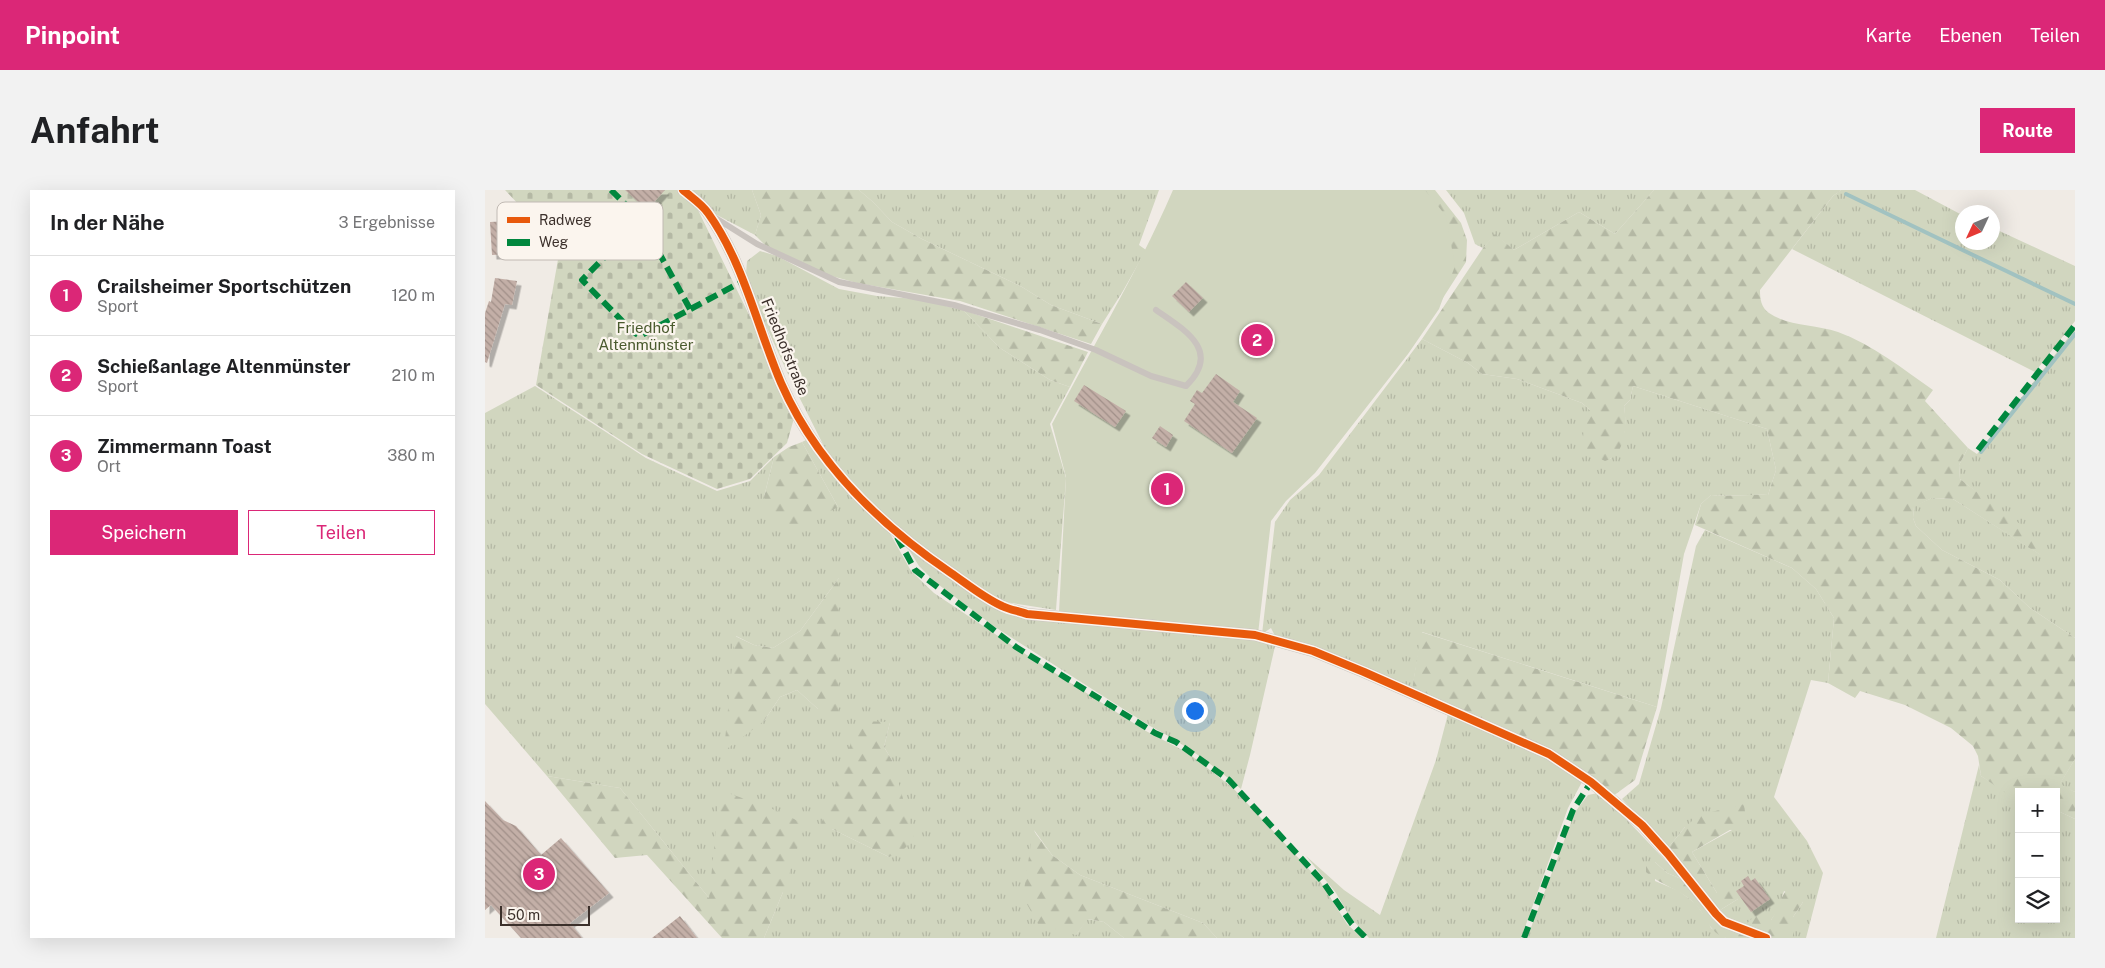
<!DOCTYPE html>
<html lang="de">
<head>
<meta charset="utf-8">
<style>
  body { margin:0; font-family:"Public Sans",sans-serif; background:#f2f2f2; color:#202124 }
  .controls { position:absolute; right:15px; bottom:15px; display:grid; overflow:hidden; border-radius:0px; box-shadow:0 5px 20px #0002 }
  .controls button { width:45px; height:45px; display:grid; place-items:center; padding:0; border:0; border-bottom:1px solid #e0e0e0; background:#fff; color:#202124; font:25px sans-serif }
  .compass { position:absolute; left:1470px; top:15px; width:45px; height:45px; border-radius:50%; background:#fff; box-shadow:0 5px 20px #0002; rotate:226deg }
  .scale { position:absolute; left:15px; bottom:12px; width:90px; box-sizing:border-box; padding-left:5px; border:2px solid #3b302b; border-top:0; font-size:14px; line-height:18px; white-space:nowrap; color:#3b302b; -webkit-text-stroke:4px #fbf5ee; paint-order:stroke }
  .you { position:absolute; left:709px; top:520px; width:18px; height:18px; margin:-12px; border:4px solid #fff; border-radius:50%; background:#1a73e8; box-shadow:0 0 0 8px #1a73e833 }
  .badge { display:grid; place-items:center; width:32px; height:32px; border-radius:50%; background:#db2777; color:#fff; font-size:16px; font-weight:700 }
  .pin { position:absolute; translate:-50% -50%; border:2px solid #fff; box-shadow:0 1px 5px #0006 }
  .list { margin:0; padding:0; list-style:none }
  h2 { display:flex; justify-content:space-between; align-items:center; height:65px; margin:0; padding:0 20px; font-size:21px }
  h2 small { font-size:16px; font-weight:400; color:#757577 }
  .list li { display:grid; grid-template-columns:32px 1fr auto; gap:15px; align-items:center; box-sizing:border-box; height:80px; padding:0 20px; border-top:1px solid #e0e0e0 }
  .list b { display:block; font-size:19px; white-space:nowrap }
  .list p { margin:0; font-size:16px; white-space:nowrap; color:#757577 }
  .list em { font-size:16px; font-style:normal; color:#757577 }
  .actions { display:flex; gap:10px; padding:15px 20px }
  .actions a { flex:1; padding:11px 0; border:1px solid #db2777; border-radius:0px; text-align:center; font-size:18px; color:#db2777 }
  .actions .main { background:#db2777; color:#fff }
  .icon { flex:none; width:28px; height:28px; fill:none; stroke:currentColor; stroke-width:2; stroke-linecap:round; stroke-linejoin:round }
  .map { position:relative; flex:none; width:1590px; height:748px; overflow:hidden; border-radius:0px }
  header { display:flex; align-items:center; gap:30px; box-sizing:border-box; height:70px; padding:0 25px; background:#db2777; color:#fff }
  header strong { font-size:24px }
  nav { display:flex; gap:28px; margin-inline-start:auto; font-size:18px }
  .intro { display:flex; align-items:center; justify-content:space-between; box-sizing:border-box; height:120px; padding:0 30px }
  h1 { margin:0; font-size:35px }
  .button { padding:12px 22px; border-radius:0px; background:#db2777; color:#fff; font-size:18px; font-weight:700 }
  main { display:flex; gap:30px; padding:0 30px }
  aside { flex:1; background:#fff; border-radius:0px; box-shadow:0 5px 20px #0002 }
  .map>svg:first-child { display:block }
</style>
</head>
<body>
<header>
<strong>Pinpoint</strong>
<nav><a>Karte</a><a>Ebenen</a><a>Teilen</a></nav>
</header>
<div class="intro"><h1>Anfahrt</h1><a class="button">Route</a></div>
<main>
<aside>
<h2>In der Nähe<small>3 Ergebnisse</small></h2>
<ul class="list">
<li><span class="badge">1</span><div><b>Crailsheimer Sportschützen</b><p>Sport</p></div><em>120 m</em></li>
<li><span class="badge">2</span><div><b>Schießanlage Altenmünster</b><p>Sport</p></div><em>210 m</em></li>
<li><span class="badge">3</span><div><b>Zimmermann Toast</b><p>Ort</p></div><em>380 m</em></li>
</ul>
<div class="actions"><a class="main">Speichern</a><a>Teilen</a></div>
</aside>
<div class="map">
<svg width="1590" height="748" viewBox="0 0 1590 748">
  <defs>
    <pattern id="grass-tufts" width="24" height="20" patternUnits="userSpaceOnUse" patternTransform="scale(1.25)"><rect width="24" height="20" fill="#d1d6bf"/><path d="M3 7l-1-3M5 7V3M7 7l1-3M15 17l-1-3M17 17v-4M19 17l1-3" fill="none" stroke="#b4b8a4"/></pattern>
    <pattern id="forest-firs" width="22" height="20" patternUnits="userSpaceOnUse" patternTransform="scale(1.25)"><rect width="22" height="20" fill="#d1d6bf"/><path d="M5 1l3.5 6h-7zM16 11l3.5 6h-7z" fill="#b4b8a4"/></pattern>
    <pattern id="cemetery-stones" width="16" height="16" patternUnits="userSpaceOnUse" patternTransform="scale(1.25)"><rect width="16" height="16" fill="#d1d6bf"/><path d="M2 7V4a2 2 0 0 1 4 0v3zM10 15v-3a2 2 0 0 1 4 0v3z" fill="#b4b8a4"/></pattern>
    <pattern id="building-back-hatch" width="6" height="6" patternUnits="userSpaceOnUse" patternTransform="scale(1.25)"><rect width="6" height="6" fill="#c3afa7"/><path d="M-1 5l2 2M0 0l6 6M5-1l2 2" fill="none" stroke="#a08f88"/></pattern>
    <filter id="shadow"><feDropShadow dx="4.5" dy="4.5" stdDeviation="0" flood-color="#0004"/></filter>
  </defs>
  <rect width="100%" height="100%" fill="#f0ebe5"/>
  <path fill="url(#grass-tufts)" fill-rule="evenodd" d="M 206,0 L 267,0 L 276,25 L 270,45 L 230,24 Z
    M 374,0 L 674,0 L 654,55 L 661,60 L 638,101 L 617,134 L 566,115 L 537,97 L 437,49 L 407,32 L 388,12 Z
    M 961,0 L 1169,0 L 1130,44 L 1094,22 L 1029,60 L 1010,45 L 998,58 L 990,54 L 979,23 Z
    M 1356,0 L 1430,0 L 1477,25 L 1478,52 L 1508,52 L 1508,38 L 1590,76 L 1590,131 L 1550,182 L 1307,59 L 1348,6 Z
    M 275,61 L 292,66 L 354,99 L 392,106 L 431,109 L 478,120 L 515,158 L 565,190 L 585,197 L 565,234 L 581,288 L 571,420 L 520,412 L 487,395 L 411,337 L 348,274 L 308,195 L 277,127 L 261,84 L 262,71 Z
    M 1590,139 L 1590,448 L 1545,418 L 1515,390 L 1457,360 L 1431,336 L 1428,328 L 1429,316 L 1447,308 L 1468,309 L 1556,365 L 1498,307 L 1475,289 L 1474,275 L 1483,258 L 1492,264 Z
    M 937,149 L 983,173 L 997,184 L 1032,189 L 1097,213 L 1105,220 L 1125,269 C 1140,254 1142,237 1139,216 L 1145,210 L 1148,196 L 1282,239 L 1291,280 L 1283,305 C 1263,304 1245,307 1226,305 L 1216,314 L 1199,364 L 1172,517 L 937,442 L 927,500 L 790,446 L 786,438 L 777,444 L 790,332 L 805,310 L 834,285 Z
    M 50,196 L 161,268 L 232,301 L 265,291 L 289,267 L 279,307 L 353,317 L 317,252 L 323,249 L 402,338 L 426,381 L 449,403 L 531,458 L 661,541 L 703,563 L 748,598 L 835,691 L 862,734 L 877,748 L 732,748 L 718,733 L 595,685 L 567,665 L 549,640 L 591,745 L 602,729 L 619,732 L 639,748 L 279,748 L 298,702 L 224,708 L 135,598 L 62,586 L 0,514 L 0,223 ZM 354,388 L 333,519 L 312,500 L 295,507 L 279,531 L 251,446 L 269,455 L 288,458 L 315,441 ZM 405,532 L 399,557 L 408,572 L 404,667 L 347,639 Z
    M 1220,340 L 1307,378 L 1331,399 L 1349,428 L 1343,493 L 1326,490 L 1289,607 L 1322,651 L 1338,683 L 1321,748 L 1308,748 L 1308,727 L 1318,712 L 1299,701 L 1293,720 L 1286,730 L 1258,737 L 1232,722 L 1253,709 L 1232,703 L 1207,662 L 1247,640 L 1200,637 L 1183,658 L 1137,609 L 1154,594 L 1176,518 L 1211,356 Z
    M 421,355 L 521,421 L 791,452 L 765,565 L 756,599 C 727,574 698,553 665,536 L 510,437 L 450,392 L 434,376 Z
    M 963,524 L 1057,564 L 1097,592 L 1083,618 L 1036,748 L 884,748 L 865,727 L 851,703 L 821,666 L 859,700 L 895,725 L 951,570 Z
    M 1590,569 L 1590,602 L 1574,595 Z
    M 1494,575 L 1496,586 L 1534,610 L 1534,729 L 1571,729 L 1571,620 L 1590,629 L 1590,748 L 1451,748 Z
    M 1113,603 L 1124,611 L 1199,690 L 1182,683 L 1170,672 L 1170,691 L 1194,701 L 1211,714 L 1223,731 L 1226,738 L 1241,748 L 1042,748 L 1090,622 L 1103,605 Z"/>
  <path fill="url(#forest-firs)" d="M 267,0 L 374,0 L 388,12 L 407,32 L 437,49 L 537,97 L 566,115 L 617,134 L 606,154 L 475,111 L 372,93 L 343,85 L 280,55 L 270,45 L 276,25 Z
    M 919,0 L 950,0 L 976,33 L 982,50 L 981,72 L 940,136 Z
    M 1169,0 L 1356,0 L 1348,6 L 1275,100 C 1275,109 1276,117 1284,123 C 1305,137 1330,134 1353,142 C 1388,155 1418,179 1448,200 L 1440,211 L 1483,258 L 1474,275 L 1475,289 L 1539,337 L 1557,366 L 1468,309 L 1447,308 L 1429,317 L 1428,328 L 1431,336 L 1457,360 L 1515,390 L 1545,418 L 1590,448 L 1590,569 L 1575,594 L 1590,602 L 1590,629 L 1571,620 L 1571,602 L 1534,602 L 1534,610 L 1531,610 L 1496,586 L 1493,566 L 1488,556 L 1466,538 L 1420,515 L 1375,501 L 1370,508 L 1343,493 L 1349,428 L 1331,399 L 1307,378 L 1210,335 L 1216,314 L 1226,305 C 1245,307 1264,304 1283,305 L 1291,280 L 1282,239 L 1148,196 L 1145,210 L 1139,216 C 1142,234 1142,264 1120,271 C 1090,255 1097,249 1105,220 L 1097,213 L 1032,189 L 997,184 L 983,173 L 937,149 L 998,58 L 1010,44 L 1029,60 L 1094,22 L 1130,44 Z
    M 478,120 L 603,162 L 585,197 L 565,190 L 515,158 Z
    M 317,252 L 353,317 L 301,345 L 279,307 L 289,267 L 304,257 Z
    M 354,388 L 354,531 L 333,519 L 312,500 L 295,507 L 279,531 L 239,561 L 250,446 L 269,455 L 288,458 L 315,441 Z
    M 936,442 L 1172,517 L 1150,590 L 1128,606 L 1106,590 L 927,500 Z
    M 374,531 L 405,532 L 399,557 L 408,572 L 429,649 L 419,659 L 404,667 L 347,639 L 335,637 Z
    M 62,586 L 135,598 L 224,708 L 235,600 L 298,623 L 320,635 L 298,702 L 279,748 L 237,748 L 162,665 L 130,668 Z
    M 1259,614 L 1260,622 L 1255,634 L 1207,662 L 1232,703 L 1245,698 L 1253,709 L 1232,722 L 1183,658 L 1200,637 L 1214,625 Z
    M 548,640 L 567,665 L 595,685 L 718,733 L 732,748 L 639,748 L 619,732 L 603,729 L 591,745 L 553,734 L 538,707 Z
    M 1165,671 L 1170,672 L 1182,683 L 1199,690 L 1227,727 L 1268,748 C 1260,748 1249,748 1241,748 C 1224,743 1221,725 1210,714 C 1196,699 1176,696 1161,682 L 1161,676 Z
    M 1306,696 L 1317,706 L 1318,712 L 1308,727 L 1308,748 L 1287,748 L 1258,737 L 1272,724 L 1286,730 C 1294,719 1295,704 1306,696 Z"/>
  <path fill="url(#cemetery-stones)" d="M 20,0 L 192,0 L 212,18 L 311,221 L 302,253 L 265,289 L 232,299 L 157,264 L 51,195 L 75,58 Z"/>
  <path fill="#d1d6bf" d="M 688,0 L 940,0 L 961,26 L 970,76 L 954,119 L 923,164 L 830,283 L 801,311 L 786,331 L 773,444 L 574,422 L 581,287 L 567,234 C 608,156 653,81 688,0 Z"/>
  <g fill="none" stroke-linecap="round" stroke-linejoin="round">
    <path stroke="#a1c2c1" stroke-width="4" d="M 1361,4 L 1590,114
      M 1496,262 L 1590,144"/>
  </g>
  <path fill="url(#building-back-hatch)" filter="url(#shadow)" d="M 140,0 L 180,0 L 162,20 Z
    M 27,31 L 29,64 L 7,65 L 5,32 Z
    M 10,88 L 32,91 L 27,115 L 20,114 L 2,173 L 0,172 L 0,123 L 4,111 L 6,112 Z
    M 701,92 L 718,108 L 704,122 L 687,106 Z
    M 731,184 L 755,201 L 748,212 L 772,228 L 747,263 L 699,231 L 710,214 L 705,211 L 712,200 L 717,203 Z
    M 599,195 L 641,221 L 630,237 L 589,211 Z
    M 675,236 L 688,245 L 681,257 L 667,248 Z
    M 0,611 L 18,630 L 31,636 L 56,665 L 76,648 L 124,703 L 85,733 L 97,748 L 36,748 L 6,715 L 0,720 Z
    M 1263,686 L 1266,691 L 1270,688 L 1285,709 L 1266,722 L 1251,701 L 1259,696 L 1256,691 Z
    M 195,726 L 212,748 L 167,748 Z"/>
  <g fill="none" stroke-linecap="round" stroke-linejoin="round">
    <path stroke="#c9c3be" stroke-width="6" d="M 229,27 L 272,54 L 354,92 L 469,115 L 555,140 L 611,160 L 666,186 L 701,196 C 737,161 700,140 671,120"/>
    <path stroke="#c9c3be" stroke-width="12" d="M 198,0 C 206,7 217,14 223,23 C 259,73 272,137 296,193 C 331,273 395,335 466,383 C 482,394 499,408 517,416 C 525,420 534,421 542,424 L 770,445 L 828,461 L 879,482 L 1064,564 L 1106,592 L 1157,635 L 1183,664 L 1231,724 L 1239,732 L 1281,748"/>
    <path stroke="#00873e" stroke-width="6" stroke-dasharray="12 6" stroke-linecap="butt" d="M 126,0 L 156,30
      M 205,119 L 156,30 L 97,90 L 148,142 L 155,146 L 258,91
      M 1493,260 L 1590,135
      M 412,347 L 430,380 L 531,457 L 670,543 L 691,552 L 744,590 L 838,692 L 867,734 L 881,748
      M 1039,748 L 1088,620 L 1106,592"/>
    <defs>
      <path id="cycleway" d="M 198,0 C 206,7 217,14 223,23 C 259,73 272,137 296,193 C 331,273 395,335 466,383 C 482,394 499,408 517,416 C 525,420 534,421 542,424 L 770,445 L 828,461 L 879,482 L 1064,564 L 1106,592 L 1157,635 L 1183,664 L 1231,724 L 1239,732 L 1281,748"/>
    </defs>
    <use href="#cycleway" stroke="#fbf5ee" stroke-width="11"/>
    <use href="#cycleway" stroke="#e8590c" stroke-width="8"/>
  </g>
  <g text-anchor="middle" stroke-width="4.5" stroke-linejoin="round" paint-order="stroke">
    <g font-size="15" fill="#4a5a2e" stroke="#fbf5ee">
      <text x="161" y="143">Friedhof<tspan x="161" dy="17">Altenmünster</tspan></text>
    </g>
    <g font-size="15" fill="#3b302b" stroke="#fbf5ee">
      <text transform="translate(300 157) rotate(68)" y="5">Friedhofstraße</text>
    </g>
  </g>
  <rect x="12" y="12" width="166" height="58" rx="8" fill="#fbf5ee" stroke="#c1bab4" stroke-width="1"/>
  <rect x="22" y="27" width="23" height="6" fill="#e8590c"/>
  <rect x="22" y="49" width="23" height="7" fill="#00873e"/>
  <g font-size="14" fill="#3b302b">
    <text x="54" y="35">Radweg</text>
    <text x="54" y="57">Weg</text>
  </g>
</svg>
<div class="controls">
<button>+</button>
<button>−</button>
<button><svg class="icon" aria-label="layers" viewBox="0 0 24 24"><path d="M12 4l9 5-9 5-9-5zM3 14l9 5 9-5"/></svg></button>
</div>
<svg class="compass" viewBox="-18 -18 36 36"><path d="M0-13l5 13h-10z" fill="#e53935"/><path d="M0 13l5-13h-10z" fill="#757577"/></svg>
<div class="scale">50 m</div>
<div class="you"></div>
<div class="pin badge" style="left:682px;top:299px">1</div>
<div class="pin badge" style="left:772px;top:150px">2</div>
<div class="pin badge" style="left:54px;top:684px">3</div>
</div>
</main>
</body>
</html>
